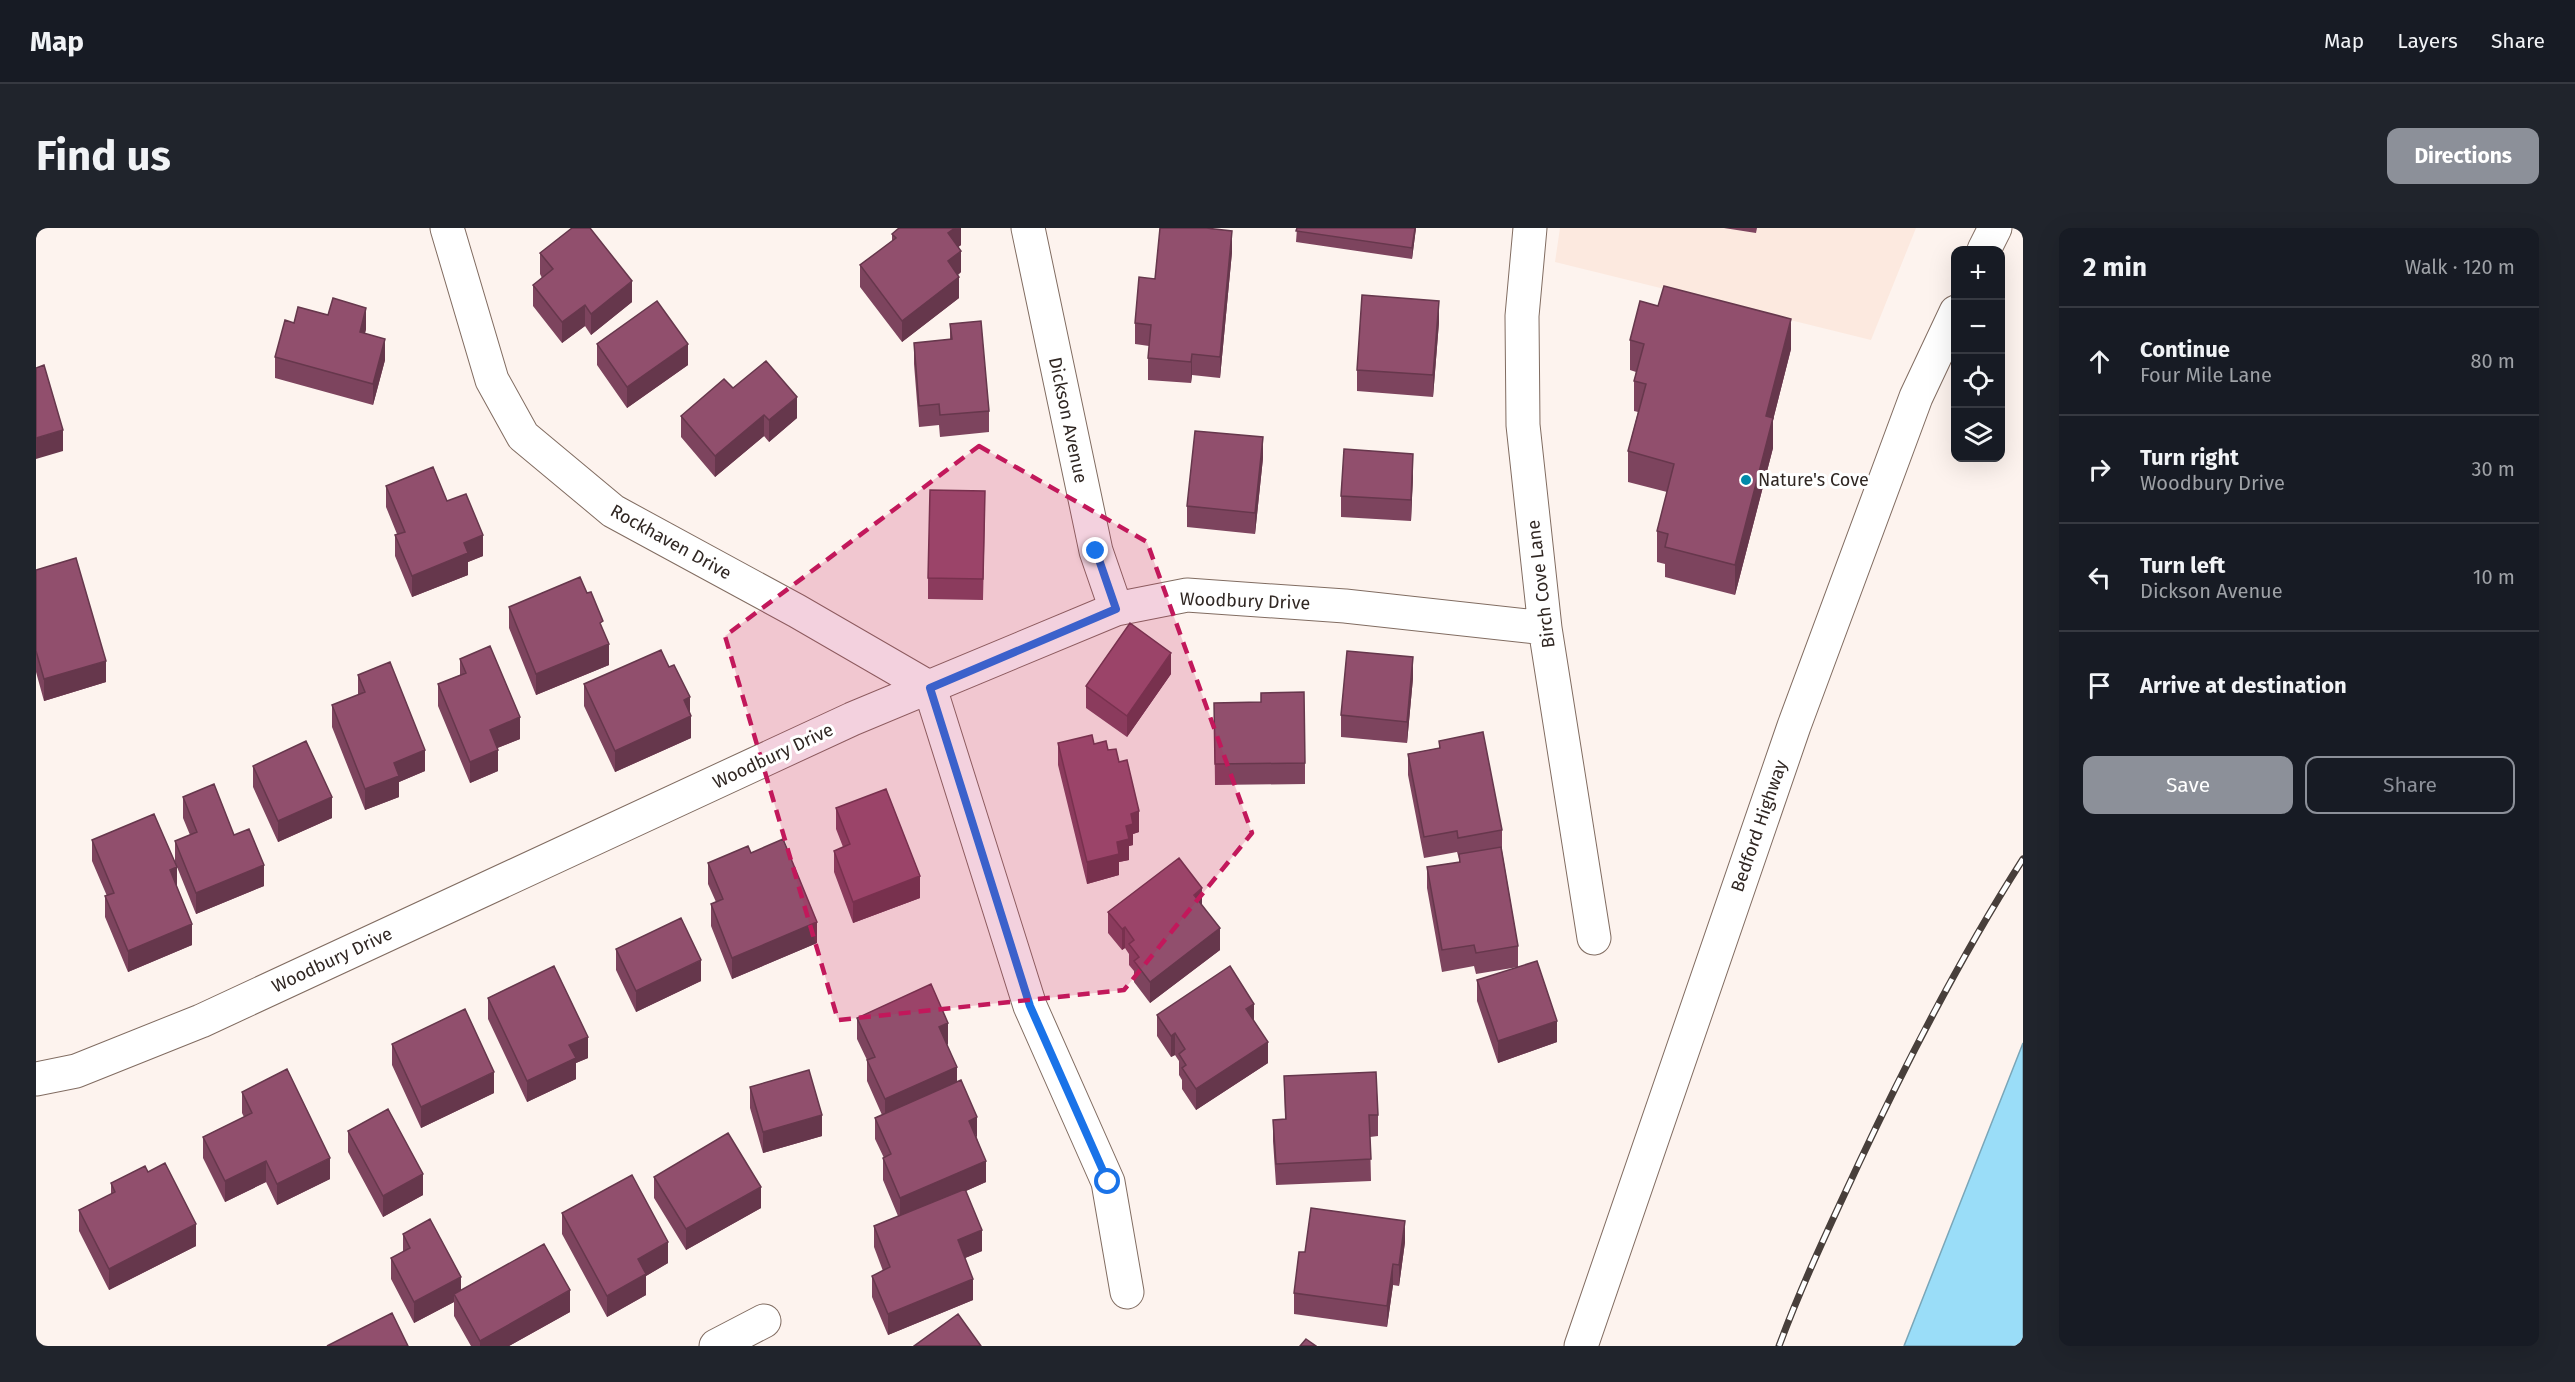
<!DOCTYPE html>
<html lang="en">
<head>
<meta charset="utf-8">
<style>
  body { margin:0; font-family:"Fira Sans",sans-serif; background:#20242c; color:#f1f3f6 }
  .controls { position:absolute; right:18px; top:18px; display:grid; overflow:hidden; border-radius:12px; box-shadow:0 6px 24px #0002 }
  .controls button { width:54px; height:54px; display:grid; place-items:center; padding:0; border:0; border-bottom:2px solid #363941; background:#171b24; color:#f1f3f6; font:30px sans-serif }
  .stop { position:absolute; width:18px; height:18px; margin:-14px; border:4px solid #1a73e8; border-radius:50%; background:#fff }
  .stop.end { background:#1a73e8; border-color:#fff; box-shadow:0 2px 6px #0008 }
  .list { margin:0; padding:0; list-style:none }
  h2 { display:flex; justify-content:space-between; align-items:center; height:78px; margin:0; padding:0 24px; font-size:26px }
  h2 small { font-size:20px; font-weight:400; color:#9ea1a6 }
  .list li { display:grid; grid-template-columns:39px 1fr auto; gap:18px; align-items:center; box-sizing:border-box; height:108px; padding:0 24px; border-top:2px solid #363941 }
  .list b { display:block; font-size:22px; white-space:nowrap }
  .list p { margin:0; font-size:20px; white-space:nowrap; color:#9ea1a6 }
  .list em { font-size:20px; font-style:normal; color:#9ea1a6 }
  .actions { display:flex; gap:12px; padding:18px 24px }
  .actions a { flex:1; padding:14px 0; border:2px solid #8c9099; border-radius:12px; text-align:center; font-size:21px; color:#8c9099 }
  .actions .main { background:#8c9099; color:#fff }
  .icon { flex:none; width:33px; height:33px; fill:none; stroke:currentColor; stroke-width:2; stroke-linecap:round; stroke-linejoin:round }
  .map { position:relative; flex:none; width:1987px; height:1118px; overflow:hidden; border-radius:12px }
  header { display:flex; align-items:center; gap:36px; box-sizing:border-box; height:84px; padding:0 30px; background:#171b24; border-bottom:2px solid #363941 }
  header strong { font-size:28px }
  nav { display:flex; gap:33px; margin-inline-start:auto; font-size:21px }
  .intro { display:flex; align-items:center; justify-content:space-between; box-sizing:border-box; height:144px; padding:0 36px }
  h1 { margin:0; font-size:42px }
  .button { padding:15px 27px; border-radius:12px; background:#8c9099; color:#fff; font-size:21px; font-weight:700 }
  main { display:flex; gap:36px; padding:0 36px }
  aside { flex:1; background:#171b24; border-radius:12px; box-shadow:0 6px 24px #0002 }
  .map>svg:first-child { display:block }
</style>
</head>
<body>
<header>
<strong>Map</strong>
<nav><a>Map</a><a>Layers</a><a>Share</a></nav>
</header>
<div class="intro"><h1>Find us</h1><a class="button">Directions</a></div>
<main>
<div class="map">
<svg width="1987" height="1118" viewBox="0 0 1987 1118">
  <rect width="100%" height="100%" fill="#fdf3ee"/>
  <path fill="#fce9df" d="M 1524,0 L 1880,0 L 1835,112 L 1519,34 Z"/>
  <path fill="#9addf8" stroke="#7aa6b8" stroke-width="1.5" d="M 1987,815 L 1987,1118 L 1868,1118 Z"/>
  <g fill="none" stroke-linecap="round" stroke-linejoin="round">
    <defs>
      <path id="minor" d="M 411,0 L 456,152 L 487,208 L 577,283 L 761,383 L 894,460
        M 992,0 L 1060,323 L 1080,381
        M 1494,0 L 1486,88 L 1487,197 L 1509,400 L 1558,710
        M 894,460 L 994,778 L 1072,954 L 1091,1064
        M 0,851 L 40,843 L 165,793 L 816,491 L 1080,381 L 1151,367 L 1309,378 L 1509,400
        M 680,1118 L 728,1093"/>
      <path id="primary" d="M 1948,22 L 1959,0
        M 1545,1118 L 1758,498 L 1880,169 L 1920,84"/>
    </defs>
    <use href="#minor" stroke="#816c61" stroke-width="35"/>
    <use href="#primary" stroke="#816c61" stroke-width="35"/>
    <use href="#minor" stroke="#fff" stroke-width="33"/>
    <use href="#primary" stroke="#fff" stroke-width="33"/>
    <defs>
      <path id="rail" d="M 1743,1118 C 1766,1056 1795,995 1823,935 C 1872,831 1925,728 1987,631"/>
    </defs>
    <use href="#rail" stroke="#483f3b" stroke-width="7"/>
    <use href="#rail" stroke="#fff" stroke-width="4.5" stroke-dasharray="14" stroke-linecap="butt"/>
  </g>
  <path fill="#7d445e" d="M 925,0 L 925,17 L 922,19 L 925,44 L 922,47 L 923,70 L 866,114 L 824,59 L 824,37 L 856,14 L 856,6 Z
    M 1261,0 L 1380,0 L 1376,31 L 1260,14 Z
    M 1688,0 L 1721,0 L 1720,5 Z
    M 1196,24 L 1184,150 L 1156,147 L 1155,155 L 1112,152 L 1112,130 L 1113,118 L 1099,116 L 1099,95 L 1119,51 Z
    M 504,25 L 596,74 L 555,107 L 549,98 L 526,115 L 497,78 L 497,57 L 506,50 L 504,46 Z
    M 1403,94 L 1397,169 L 1321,163 L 1321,142 Z
    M 258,95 L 330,101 L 329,105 L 349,132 L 337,177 L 239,150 L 239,129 Z
    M 914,96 L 953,183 L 953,204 L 904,209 L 903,197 L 883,199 L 878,136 L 878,115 L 914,112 Z
    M 1594,112 L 1755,121 L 1737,192 L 1737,220 L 1699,367 L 1629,349 L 1629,336 L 1621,334 L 1621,303 L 1631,264 L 1592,254 L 1592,223 L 1602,184 L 1598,183 L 1598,153 L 1600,144 L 1594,142 Z
    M 561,116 L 652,137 L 591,180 L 561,137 Z
    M 697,160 L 761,190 L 733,214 L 728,208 L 679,249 L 645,209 L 645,188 Z
    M 1227,230 L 1219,306 L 1151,299 L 1151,278 Z
    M 1377,247 L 1375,293 L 1305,289 L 1305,268 Z
    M 350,258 L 411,273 L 447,328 L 432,334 L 432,347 L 376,369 L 359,328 L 359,307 L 361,306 L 350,279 Z
    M 949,284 L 947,372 L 892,371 L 892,350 Z
    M 0,342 L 70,454 L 8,473 L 0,444 Z
    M 551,365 L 567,402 L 573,437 L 500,467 L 473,400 L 473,379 Z
    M 424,431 L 484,511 L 461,520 L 462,543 L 434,555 L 402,478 L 402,456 L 424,447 Z
    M 633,439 L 654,485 L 655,510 L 579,544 L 548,478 L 548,456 Z
    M 1135,446 L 1091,509 L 1050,480 L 1050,458 Z
    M 322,447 L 389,543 L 363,554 L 363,569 L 329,582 L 296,499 L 296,477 L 322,467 Z
    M 1377,450 L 1371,515 L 1305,509 L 1305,487 Z
    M 1178,475 L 1269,535 L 1269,556 L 1179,557 Z
    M 1403,513 L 1466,602 L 1466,623 L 1482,718 L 1482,739 L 1440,746 L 1438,738 L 1406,744 L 1391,660 L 1391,639 L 1423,634 L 1423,631 L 1421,624 L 1388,630 L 1372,547 L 1372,526 L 1403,520 Z
    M 1022,515 L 1058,516 L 1072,522 L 1103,604 L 1097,606 L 1097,617 L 1093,618 L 1093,632 L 1083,634 L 1083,647 L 1051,656 L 1022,537 Z
    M 217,538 L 296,590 L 242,614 L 217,559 Z
    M 147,569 L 198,607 L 228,658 L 160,686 L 139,634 L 139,613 L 154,607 L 147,590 Z
    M 800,580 L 884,670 L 817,695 L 798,644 L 798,623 L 807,619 L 800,601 Z
    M 56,612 L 141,659 L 156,717 L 92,744 L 69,689 L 69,668 L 71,668 L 56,633 Z
    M 715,625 L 781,715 L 696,751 L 675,698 L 675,676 L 680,674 L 672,656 L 672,635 Z
    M 1166,678 L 1184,722 L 1114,775 L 1098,754 L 1098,743 L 1093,737 L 1093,726 L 1089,720 L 1086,722 L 1072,705 L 1072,684 Z
    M 580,721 L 665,753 L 600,784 L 580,742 Z
    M 1441,752 L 1521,814 L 1462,835 L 1441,773 Z
    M 452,770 L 552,830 L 540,835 L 540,851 L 491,874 L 452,791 Z
    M 1121,787 L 1218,794 L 1232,835 L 1160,882 L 1146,861 L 1146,852 L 1143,847 L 1143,833 L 1139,827 L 1135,829 L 1121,808 Z
    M 821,790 L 912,816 L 911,817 L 921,854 L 941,910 L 950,954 L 930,963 L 946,1023 L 929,1030 L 937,1072 L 852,1107 L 836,1069 L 836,1048 L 847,1043 L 838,1019 L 838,998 L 862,988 L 847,952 L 847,930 L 848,930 L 839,911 L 839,890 L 846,887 L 831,853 L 831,832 L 821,811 Z
    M 356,816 L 458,865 L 385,900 L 356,837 Z
    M 1248,848 L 1342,887 L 1342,908 L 1334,909 L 1335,953 L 1240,957 L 1237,913 L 1237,892 L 1249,891 Z
    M 714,859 L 786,908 L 727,925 L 714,880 Z
    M 206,864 L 294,951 L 241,977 L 230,954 L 189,974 L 167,930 L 167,909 L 208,889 L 206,885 Z
    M 312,903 L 387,967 L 347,989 L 312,924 Z
    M 112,944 L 160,1018 L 73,1062 L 43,1003 L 43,982 L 75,966 L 75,955 Z
    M 618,949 L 725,980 L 650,1022 L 618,970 Z
    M 526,985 L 632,1035 L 610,1048 L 610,1067 L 571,1089 L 526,1006 Z
    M 367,1006 L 425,1062 L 534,1084 L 473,1118 L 435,1118 L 418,1088 L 418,1074 L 378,1095 L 355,1051 L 355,1030 L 367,1024 Z
    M 1369,1014 L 1363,1058 L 1357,1057 L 1351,1099 L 1258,1086 L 1258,1065 L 1269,1024 Z"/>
  <path fill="#66374c" d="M 919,0 L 925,0 L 925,17 L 912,27 L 912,5 Z
    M 1379,0 L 1380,0 L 1376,31 L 1376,20 Z
    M 1196,3 L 1196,24 L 1184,150 L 1184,129 Z
    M 925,23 L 925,44 L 912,54 L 912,33 Z
    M 923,49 L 923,70 L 866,114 L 866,93 Z
    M 596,53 L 596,74 L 555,107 L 555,86 Z
    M 1403,73 L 1403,94 L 1397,169 L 1397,147 Z
    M 549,77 L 549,98 L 526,115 L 526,94 Z
    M 330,80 L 330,101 L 324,125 L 324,104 Z
    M 1755,91 L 1755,121 L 1737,192 L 1737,220 L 1699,367 L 1699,337 L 1730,188 Z
    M 349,111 L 349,132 L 337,177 L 337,156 Z
    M 652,116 L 652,137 L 591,180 L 591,159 Z
    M 1156,126 L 1156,147 L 1155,155 L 1155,134 Z
    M 761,169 L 761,190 L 733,214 L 733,192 Z
    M 728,187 L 728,208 L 679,249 L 679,228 Z
    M 27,202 L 27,223 L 0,231 L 0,210 Z
    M 1227,209 L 1227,230 L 1219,306 L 1219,285 Z
    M 1377,226 L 1377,247 L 1375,293 L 1375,272 Z
    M 447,307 L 447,328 L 432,334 L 432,347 L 376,369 L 376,348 L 428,315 Z
    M 573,416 L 573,437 L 500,467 L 500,446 Z
    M 1135,425 L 1135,446 L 1091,509 L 1091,488 Z
    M 1377,429 L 1377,450 L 1371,515 L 1371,494 Z
    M 70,433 L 70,454 L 8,473 L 8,451 Z
    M 654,469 L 654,489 L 655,488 L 655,510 L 579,544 L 579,523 L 648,472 Z
    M 484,489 L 484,511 L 454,523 L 454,502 Z
    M 389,522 L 389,543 L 363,554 L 363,569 L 329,582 L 329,561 L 358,535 Z
    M 462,522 L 462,543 L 434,555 L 434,534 Z
    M 296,569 L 296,590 L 242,614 L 242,593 Z
    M 1103,583 L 1103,604 L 1097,606 L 1097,617 L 1093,618 L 1093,632 L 1083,634 L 1083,647 L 1051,656 L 1051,634 L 1081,614 L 1090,598 L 1095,586 Z
    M 228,637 L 228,658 L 160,686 L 160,665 Z
    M 141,639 L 141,661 L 134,642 Z
    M 884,648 L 884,670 L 817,695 L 817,674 Z
    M 1166,660 L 1166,682 L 1158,667 Z
    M 781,694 L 781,715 L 696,751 L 696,730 Z
    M 156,696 L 156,717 L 92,744 L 92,723 Z
    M 1089,699 L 1089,720 L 1086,722 L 1086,701 Z
    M 1184,700 L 1184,722 L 1114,775 L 1114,754 Z
    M 665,732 L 665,753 L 600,784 L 600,763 Z
    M 1218,776 L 1218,797 L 1210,781 Z
    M 1521,793 L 1521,814 L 1462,835 L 1462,813 Z
    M 912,795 L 912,816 L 903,820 L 903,799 Z
    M 1139,805 L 1139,827 L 1135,829 L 1135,808 Z
    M 552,809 L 552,830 L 540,835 L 540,851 L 491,874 L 491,853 L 533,817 Z
    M 1232,814 L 1232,835 L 1160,882 L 1160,861 Z
    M 921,839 L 921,860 L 849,893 L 849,871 Z
    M 458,844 L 458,865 L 385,900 L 385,879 Z
    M 786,887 L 786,908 L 727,925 L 727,904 Z
    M 941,889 L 941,910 L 933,893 Z
    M 294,930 L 294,951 L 241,977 L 241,956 Z
    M 230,933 L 230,954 L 189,974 L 189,953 Z
    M 950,933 L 950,954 L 864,992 L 864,970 Z
    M 387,946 L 387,967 L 347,989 L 347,968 Z
    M 725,959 L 725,980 L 650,1022 L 650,1001 Z
    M 1369,993 L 1369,1014 L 1363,1058 L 1363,1037 Z
    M 160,996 L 160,1018 L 73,1062 L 73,1041 Z
    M 946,1002 L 946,1023 L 922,1033 L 922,1012 Z
    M 632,1014 L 632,1035 L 610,1048 L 610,1067 L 571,1089 L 571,1068 L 602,1031 Z
    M 1357,1036 L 1357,1057 L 1351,1099 L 1351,1078 Z
    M 425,1049 L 425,1070 L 418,1066 L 418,1074 L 378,1095 L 378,1074 Z
    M 937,1051 L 937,1072 L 852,1107 L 852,1086 Z
    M 534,1062 L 534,1084 L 473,1118 L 444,1118 L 444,1113 Z"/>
  <path fill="#914f6d" stroke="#66374c" stroke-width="1.5" d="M 536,0 L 554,0 L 596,53 L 555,86 L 549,77 L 526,94 L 497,57 L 517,41 L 504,25 Z
    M 863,0 L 919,0 L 912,5 L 925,23 L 912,33 L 923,49 L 866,93 L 824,37 L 860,10 L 856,6 Z
    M 1124,0 L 1170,0 L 1196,3 L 1184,129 L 1156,126 L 1155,134 L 1112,130 L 1115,97 L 1099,95 L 1103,49 L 1119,51 Z
    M 1261,0 L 1379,0 L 1376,20 L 1260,3 Z
    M 1628,58 L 1755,91 L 1730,188 L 1737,190 L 1699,337 L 1629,319 L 1632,306 L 1621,303 L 1638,236 L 1592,223 L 1610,156 L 1598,153 L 1608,116 L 1594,112 L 1604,73 L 1622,78 Z
    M 1326,67 L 1403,73 L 1397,147 L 1321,142 Z
    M 297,70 L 330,80 L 324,104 L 349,111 L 337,156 L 239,129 L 249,92 L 258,95 L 262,79 L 292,87 Z
    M 621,73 L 652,116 L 591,159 L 561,116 Z
    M 945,93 L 953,183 L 904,187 L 903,176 L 883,178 L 878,115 L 916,111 L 914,96 Z
    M 730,133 L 761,169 L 733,192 L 728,187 L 679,228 L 645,188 L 688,151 L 697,160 Z
    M 8,137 L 27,202 L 0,210 L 0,140 Z
    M 1159,203 L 1227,209 L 1219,285 L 1151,278 Z
    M 1308,221 L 1377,226 L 1375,272 L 1305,268 Z
    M 397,239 L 411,273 L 430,266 L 447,307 L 428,315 L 432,325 L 376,348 L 359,307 L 369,304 L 350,258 Z
    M 894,262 L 949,263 L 947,351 L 892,350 Z
    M 40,330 L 70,433 L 8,451 L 0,423 L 0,342 Z
    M 544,349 L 551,365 L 555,364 L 567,393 L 564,395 L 573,416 L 500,446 L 473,379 Z
    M 1094,395 L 1135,425 L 1091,488 L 1050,458 Z
    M 454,418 L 484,489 L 454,502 L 462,522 L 434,534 L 402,456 L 430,445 L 424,431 Z
    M 625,422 L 633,439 L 638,437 L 654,469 L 648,472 L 655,488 L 579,523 L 548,456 Z
    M 1311,423 L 1377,429 L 1371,494 L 1305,487 Z
    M 354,434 L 389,522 L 358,535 L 363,548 L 329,561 L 296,477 L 329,464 L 322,447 Z
    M 1268,464 L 1269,535 L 1179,536 L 1178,475 L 1225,474 L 1225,465 Z
    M 1447,504 L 1466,602 L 1422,610 L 1421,603 L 1388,609 L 1372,526 L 1404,520 L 1403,513 Z
    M 1056,507 L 1058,516 L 1070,513 L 1072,522 L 1080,521 L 1083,534 L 1091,532 L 1103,583 L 1095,586 L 1097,596 L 1090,598 L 1093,611 L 1081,614 L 1083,626 L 1051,634 L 1022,515 Z
    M 270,513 L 296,569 L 242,593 L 217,538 Z
    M 178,556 L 198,607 L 213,601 L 228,637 L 160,665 L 139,613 L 161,604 L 147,569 Z
    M 850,561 L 884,648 L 817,674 L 798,623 L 814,616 L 800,580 Z
    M 118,586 L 141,639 L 134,642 L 156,696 L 92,723 L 69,668 L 78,665 L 56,612 Z
    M 747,611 L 781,694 L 696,730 L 675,676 L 687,671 L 672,635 L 712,618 L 715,625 Z
    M 1465,619 L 1482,718 L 1440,725 L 1438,717 L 1406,722 L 1391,639 L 1424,634 L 1423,626 Z
    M 1143,630 L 1166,660 L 1158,667 L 1184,700 L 1114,754 L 1098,733 L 1103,729 L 1093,716 L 1098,712 L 1089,699 L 1086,701 L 1072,684 Z
    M 645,690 L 665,732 L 600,763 L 580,721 Z
    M 1501,733 L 1521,793 L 1462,813 L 1441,752 Z
    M 518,738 L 552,809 L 533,817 L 540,830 L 491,853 L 452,770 Z
    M 1194,738 L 1218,776 L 1210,781 L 1232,814 L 1160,861 L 1146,840 L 1150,837 L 1143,826 L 1149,821 L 1139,805 L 1135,808 L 1121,787 Z
    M 895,756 L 912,795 L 903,799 L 921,839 L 849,871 L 831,832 L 839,829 L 821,790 Z
    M 429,781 L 458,844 L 385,879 L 356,816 Z
    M 251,841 L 294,930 L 241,956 L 230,933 L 189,953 L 167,909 L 216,885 L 206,864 Z
    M 773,842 L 786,887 L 727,904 L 714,859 Z
    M 1340,844 L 1342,887 L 1333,887 L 1335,931 L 1240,936 L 1237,892 L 1250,891 L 1248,848 Z
    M 925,852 L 941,889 L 933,893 L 950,933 L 864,970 L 847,930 L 855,926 L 839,890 Z
    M 352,881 L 387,946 L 347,968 L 312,903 Z
    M 692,905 L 725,959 L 650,1001 L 618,949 Z
    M 129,935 L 160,996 L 73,1041 L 43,982 L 79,964 L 75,955 L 109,938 L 112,944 Z
    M 596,947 L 632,1014 L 602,1031 L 610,1046 L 571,1068 L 526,985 Z
    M 929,961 L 946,1002 L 922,1012 L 937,1051 L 852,1086 L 836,1048 L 854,1039 L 838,998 Z
    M 1275,980 L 1369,993 L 1363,1037 L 1357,1036 L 1351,1078 L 1258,1065 L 1263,1024 L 1269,1024 Z
    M 394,991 L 425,1049 L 378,1074 L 355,1030 L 374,1020 L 367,1006 Z
    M 508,1016 L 534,1062 L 444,1113 L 418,1066 Z
    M 356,1085 L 372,1118 L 291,1118 Z
    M 922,1086 L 945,1118 L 878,1118 Z
    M 1270,1111 L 1280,1118 L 1264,1118 Z"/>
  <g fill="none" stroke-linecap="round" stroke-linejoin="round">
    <path stroke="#1a73e8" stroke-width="8" d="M 1060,323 L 1080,381 L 894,460 L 994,778 L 1072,954"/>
  </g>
  <path fill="#c2185b" fill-opacity="0.2" stroke="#c2185b" stroke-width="4.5" stroke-dasharray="12 8" stroke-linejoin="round" d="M 943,218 L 1111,314 L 1216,605 L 1088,762 L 802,792 L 689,408 Z"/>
  <circle fill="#0089a9" stroke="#fff" stroke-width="2" cx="1710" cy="252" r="6"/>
  <g text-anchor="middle" stroke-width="6" stroke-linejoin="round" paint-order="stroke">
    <g font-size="18" fill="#302723" stroke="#fff">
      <text transform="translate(1032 192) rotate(78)" y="6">Dickson Avenue</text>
      <text transform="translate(635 314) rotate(29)" y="6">Rockhaven Drive</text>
      <text transform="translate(1505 356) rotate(-97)" y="6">Birch Cove Lane</text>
      <text transform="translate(1209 373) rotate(2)" y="6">Woodbury Drive</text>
      <text transform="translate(737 528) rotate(-25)" y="6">Woodbury Drive</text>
      <text transform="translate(1723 598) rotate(-71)" y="6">Bedford Highway</text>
      <text transform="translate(296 732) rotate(-25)" y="6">Woodbury Drive</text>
    </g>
    <g font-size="18" fill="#302723" stroke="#fff" text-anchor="start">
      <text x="1722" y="258">Nature's Cove</text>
    </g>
  </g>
</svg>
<div class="controls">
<button>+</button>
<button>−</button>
<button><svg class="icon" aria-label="locate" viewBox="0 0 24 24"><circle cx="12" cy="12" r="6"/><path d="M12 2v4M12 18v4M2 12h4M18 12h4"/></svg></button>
<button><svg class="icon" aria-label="layers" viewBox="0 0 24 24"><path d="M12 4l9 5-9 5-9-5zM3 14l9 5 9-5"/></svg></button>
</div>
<div class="stop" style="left:1072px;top:954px"></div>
<div class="stop end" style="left:1060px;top:323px"></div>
</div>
<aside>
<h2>2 min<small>Walk · 120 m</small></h2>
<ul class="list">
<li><svg class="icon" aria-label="ahead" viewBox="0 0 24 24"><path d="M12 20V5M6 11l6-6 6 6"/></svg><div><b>Continue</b><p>Four Mile Lane</p></div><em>80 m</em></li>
<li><svg class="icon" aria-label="right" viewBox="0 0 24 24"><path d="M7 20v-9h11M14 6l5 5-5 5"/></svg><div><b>Turn right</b><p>Woodbury Drive</p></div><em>30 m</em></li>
<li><svg class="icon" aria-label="left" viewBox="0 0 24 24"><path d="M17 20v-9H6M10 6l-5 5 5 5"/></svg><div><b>Turn left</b><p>Dickson Avenue</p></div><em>10 m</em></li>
<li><svg class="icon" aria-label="arrive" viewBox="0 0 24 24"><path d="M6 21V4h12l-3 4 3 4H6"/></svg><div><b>Arrive at destination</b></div></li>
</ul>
<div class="actions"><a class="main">Save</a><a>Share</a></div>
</aside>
</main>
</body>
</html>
